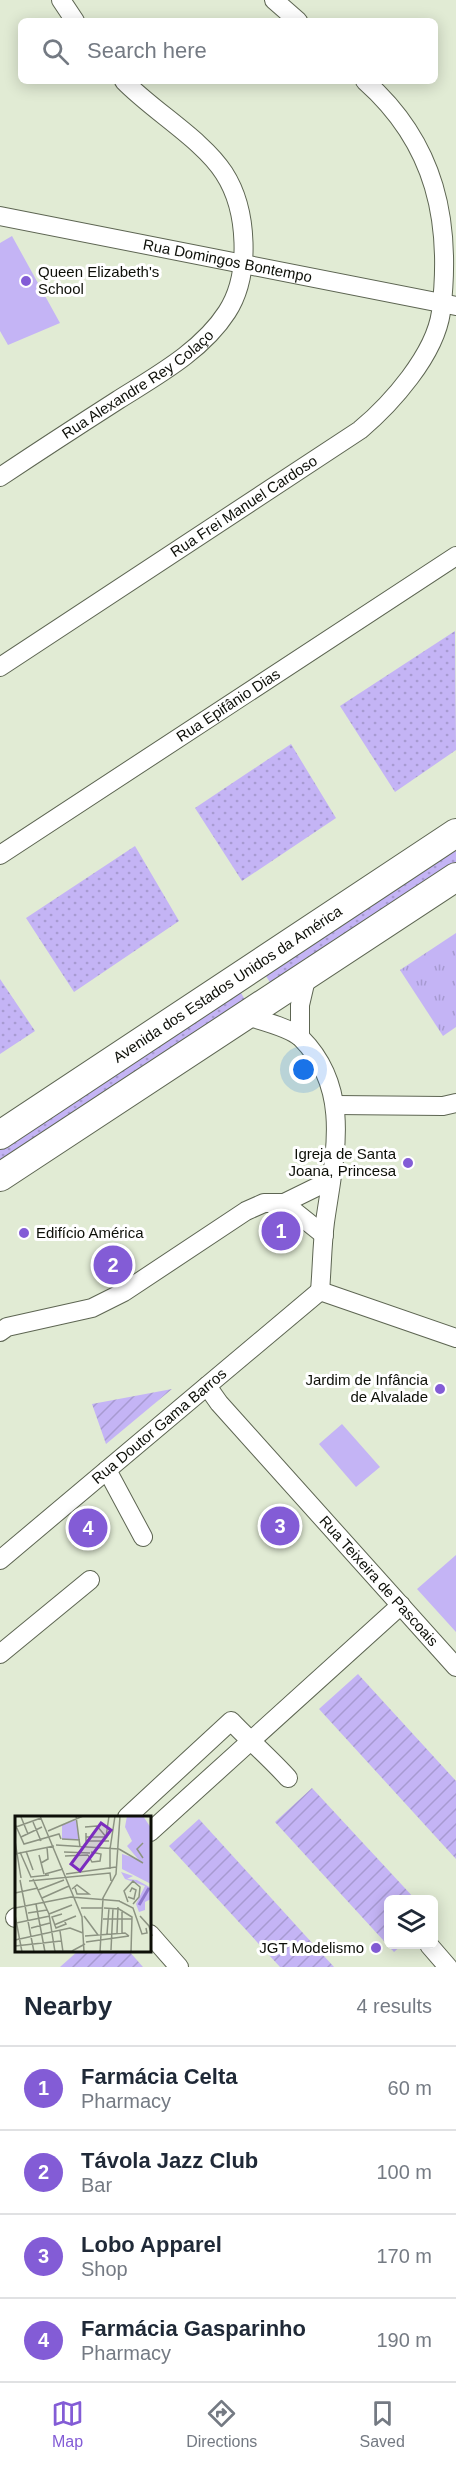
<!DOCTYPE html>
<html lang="en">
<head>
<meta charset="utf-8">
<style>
  body { margin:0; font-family:Helvetica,sans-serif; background:#f6f6f7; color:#1f2937 }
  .controls { position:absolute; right:18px; bottom:18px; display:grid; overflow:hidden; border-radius:9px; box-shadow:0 3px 15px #0003 }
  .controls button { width:54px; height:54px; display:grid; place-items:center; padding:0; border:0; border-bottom:2px solid #e0e1e3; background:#fff; color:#1f2937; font:30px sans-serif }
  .you { position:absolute; left:304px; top:1070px; width:21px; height:21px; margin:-15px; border:4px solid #fff; border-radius:50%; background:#1a73e8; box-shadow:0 0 0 9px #1a73e833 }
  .badge { display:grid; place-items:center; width:39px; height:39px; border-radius:50%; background:#835cd6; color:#fff; font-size:20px; font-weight:700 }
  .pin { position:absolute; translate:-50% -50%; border:3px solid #fff; box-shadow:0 2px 6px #0006 }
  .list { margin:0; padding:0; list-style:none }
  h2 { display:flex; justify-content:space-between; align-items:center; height:78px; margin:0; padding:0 24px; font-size:26px }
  h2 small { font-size:20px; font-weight:400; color:#747a83 }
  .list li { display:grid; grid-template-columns:39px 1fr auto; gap:18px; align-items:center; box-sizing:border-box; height:84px; padding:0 24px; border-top:2px solid #e0e1e3 }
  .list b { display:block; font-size:22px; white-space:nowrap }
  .list p { margin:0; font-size:20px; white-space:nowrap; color:#747a83 }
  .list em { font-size:20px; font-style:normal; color:#747a83 }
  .icon { flex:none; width:33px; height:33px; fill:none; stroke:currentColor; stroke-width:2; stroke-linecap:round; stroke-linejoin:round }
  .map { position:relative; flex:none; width:456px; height:1967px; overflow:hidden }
  .search { position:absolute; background:#fff; box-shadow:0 3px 15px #0003; left:18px; right:18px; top:18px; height:66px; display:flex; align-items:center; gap:15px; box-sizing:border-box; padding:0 21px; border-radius:9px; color:#747a83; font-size:22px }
  .sheet { height:414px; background:#fff }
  nav { display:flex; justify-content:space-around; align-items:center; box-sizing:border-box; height:84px; border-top:2px solid #e0e1e3; background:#fff; font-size:16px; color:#747a83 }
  nav a { display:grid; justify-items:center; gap:3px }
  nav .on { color:#835cd6 }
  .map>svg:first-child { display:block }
</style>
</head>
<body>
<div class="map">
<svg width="456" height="1967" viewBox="0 0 456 1967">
  <defs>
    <pattern id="grass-dots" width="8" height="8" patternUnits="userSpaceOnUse" patternTransform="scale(1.5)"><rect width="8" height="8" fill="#c4b4f5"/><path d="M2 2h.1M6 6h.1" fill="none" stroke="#a79ad1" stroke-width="1.8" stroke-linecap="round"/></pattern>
    <pattern id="park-tufts" width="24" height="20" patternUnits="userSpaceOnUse" patternTransform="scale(1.5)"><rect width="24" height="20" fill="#c4b4f5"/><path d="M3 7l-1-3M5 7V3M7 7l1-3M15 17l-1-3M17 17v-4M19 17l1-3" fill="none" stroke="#a79ad1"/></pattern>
    <pattern id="garden-furrows" width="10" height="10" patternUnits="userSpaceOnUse" patternTransform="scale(1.5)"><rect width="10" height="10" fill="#c4b4f5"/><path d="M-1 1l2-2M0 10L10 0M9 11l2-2" fill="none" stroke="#a79ad1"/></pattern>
  </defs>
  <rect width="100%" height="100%" fill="#e1ebd4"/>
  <path fill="url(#grass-dots)" d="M 455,631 L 456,750 L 395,792 L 340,706 Z
    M 291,744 L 336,818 L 242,881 L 195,808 Z
    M 135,846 L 179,921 L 74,992 L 26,918 Z
    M 456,850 L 456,862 L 271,984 L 266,976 Z
    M 0,979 L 35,1031 L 0,1054 Z
    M 240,991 L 245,1000 L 0,1162 L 0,1149 Z"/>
  <path fill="url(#park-tufts)" d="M 456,933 L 456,1027 L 443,1036 L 400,970 Z"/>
  <path fill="url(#garden-furrows)" d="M 172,1389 L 106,1444 L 92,1404 Z
    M 358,1674 L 456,1781 L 456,1859 L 319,1709 Z
    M 312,1788 L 415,1899 L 388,1900 L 388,1944 L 402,1945 L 394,1952 L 275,1822 Z
    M 199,1819 L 334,1967 L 280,1967 L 169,1846 Z
    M 78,1951 L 129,1951 L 143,1967 L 60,1967 Z"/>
  <path fill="#c4b4f5" d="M 12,236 L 60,323 L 8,345 L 0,331 L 0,243 Z
    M 342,1424 L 380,1467 L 356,1487 L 319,1444 Z
    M 456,1555 L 456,1632 L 417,1589 Z"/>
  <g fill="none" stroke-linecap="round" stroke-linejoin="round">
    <defs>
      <g id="minor">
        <path d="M 61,0 L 75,21"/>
        <path d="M 274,0 L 298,21"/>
        <path id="s1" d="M 0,216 L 456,306"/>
        <path id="s2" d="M 0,477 C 39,451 79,425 118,400 C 156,376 202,351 227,312 C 251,275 248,210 224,173 C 203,140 153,111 124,81"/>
        <path id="s3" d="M 0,667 L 360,430 C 391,404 435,355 441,312 C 452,222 436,144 365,81"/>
        <path id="s4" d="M 0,855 L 456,556"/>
        <path d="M 246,1016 C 260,1020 291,1028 301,1038 C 353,1090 334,1158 325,1222 C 322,1245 322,1268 320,1291"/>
        <path d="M 300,1037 L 300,1005 L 307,975"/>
        <path d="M 336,1105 L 443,1106 L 456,1103"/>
        <path d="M 284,1203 L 324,1235"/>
        <path d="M 320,1291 L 456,1338"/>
        <path d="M 0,1332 L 7,1327 L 92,1308 L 124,1292 L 246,1211 L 264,1203 L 284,1203 L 331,1180"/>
        <path id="s5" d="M 207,1386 L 219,1403 L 456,1667"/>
        <path d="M 107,1470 L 143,1537"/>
        <path id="s6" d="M 0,1560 L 320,1291"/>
        <path d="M 0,1654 L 90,1580"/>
        <path d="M 127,1817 L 231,1721 C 250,1741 270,1758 288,1778"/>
        <path d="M 150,1832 L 401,1605"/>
        <path d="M 15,1918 L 16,1917"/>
        <path d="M 150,1934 L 179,1967"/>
        <path d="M 429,1945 L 448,1967"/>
      </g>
      <g id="primary">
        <path id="s7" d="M 0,1135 L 456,833"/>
        <path d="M 0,1177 L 456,877"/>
      </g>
    </defs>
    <use href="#minor" stroke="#5d6552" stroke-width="20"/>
    <use href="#primary" stroke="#5d6552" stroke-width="30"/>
    <use href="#minor" stroke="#fff" stroke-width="18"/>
    <use href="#primary" stroke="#fff" stroke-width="28"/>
  </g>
  <g fill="#835cd6" stroke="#fff" stroke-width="2">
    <circle cx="26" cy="281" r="6"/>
    <circle cx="408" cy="1163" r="6"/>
    <circle cx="24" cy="1233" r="6"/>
    <circle cx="440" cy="1389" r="6"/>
    <circle cx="376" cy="1948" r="6"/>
  </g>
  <g text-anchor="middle" stroke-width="6" stroke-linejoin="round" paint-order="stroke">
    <g font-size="15" fill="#0d0f08" stroke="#fff">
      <text dy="5" stroke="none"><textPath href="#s1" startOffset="232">Rua Domingos Bontempo</textPath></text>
      <text dy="5" stroke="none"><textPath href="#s2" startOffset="166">Rua Alexandre Rey Colaço</textPath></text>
      <text dy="5" stroke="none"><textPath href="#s3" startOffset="292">Rua Frei Manuel Cardoso</textPath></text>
      <text dy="5" stroke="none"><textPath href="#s4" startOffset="273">Rua Epifânio Dias</textPath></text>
      <text dy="5" stroke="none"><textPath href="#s7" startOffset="273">Avenida dos Estados Unidos da América</textPath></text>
      <text dy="5" stroke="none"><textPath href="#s6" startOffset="208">Rua Doutor Gama Barros</textPath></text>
      <text dy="5" stroke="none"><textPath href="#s5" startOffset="260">Rua Teixeira de Pascoais</textPath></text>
    </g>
    <g font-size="15" fill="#0d0f08" stroke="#fff" text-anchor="end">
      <text x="38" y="277" text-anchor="start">Queen Elizabeth's<tspan x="38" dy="17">School</tspan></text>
      <text x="396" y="1159">Igreja de Santa<tspan x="396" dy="17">Joana, Princesa</tspan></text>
      <text x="36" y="1238" text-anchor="start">Edifício América</text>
      <text x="428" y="1385">Jardim de Infância<tspan x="428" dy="17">de Alvalade</tspan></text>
      <text x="364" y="1953">JGT Modelismo</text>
    </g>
  </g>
  <g transform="translate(15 1816)">
    <rect width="136" height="136" fill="#e1ebd4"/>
    <path d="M 112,0 L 128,0 L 136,12 L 136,68 L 107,53 L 107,38 L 123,43 L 112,30 L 117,25 L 110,11 ZM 106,56 L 118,60 L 112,63 L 122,64 L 136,72 L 136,83 L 130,86 L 130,94 L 124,96 L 121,88 L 130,70 L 110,63 Z" fill="#c4b4f5"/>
    <path d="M 61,4 L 64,24 L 47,23 L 47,9 Z" fill="#c4b4f5"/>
    <path fill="none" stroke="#8f78cd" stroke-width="3" d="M 124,89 L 134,72"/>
    <path fill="none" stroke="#8c9382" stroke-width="1.5" d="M 25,0 L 67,101 L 69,136M 61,0 L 65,31M 6,1 L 13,18M 18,6 L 26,25M 0,8 L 9,28 L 44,18 L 46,23M 1,11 L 26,2M 70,11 L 82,10 L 92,22M 33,15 L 68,0M 71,17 L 71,25 L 94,25M 6,21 L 27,11M 71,21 L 91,21 L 94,0M 47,23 L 65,24M 0,25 L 6,62M 41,29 L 104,33M 95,33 L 100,0M 104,33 L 128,47M 11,35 L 18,54M 5,36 L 16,61 L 34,59M 49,36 L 75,37M 0,38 L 39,30M 24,39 L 29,58M 73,39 L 77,46 L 85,45 L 86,38 L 76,36M 50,40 L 73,39M 128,42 L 122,33 L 128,27M 26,47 L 33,43 L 32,31M 95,53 L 95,33M 30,58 L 48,53M 51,58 L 101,51M 18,63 L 34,98 L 40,136M 5,64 L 19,136M 14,65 L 95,57 L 96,65M 57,73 L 62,69 L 74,78 L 62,78 L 60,72M 23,74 L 49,64M 0,77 L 23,72M 113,81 L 119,83 L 121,74 L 117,72 L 115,76M 27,82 L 54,70M 104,85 L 118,92 L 127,118 L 132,117 L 131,112M 113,86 L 109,75 L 118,65 L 125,71 L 124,81 L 118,88M 21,88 L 30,136M 0,92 L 56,81 L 105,85M 66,92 L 88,92M 89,92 L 104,93 L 117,101 L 116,136M 13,97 L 32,94M 34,98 L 57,89M 47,98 L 37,101 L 41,112 L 51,108 L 49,104M 0,99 L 7,136M 69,100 L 83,119M 125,100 L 134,110 L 137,120M 88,103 L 117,103M 1,107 L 35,100M 39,109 L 61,100M 16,112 L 35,107M 45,115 L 48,136M 102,117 L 103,91M 107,117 L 107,94M 92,118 L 94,92M 70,120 L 110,117 L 114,120M 0,124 L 55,112 L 68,117M 71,126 L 114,120M 0,130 L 46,125M 96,134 L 98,92M 10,136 L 57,135 L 70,128M 85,136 L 88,82 L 101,58 L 105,0"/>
    <path fill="#7b2cbf" fill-opacity="0.15" stroke="#7b2cbf" stroke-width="3" d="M 86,7 L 96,14 L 65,55 L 56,48 Z"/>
    <rect width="136" height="136" fill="none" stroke="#0d0f08" stroke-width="3"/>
  </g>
</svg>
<div class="controls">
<button><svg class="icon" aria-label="layers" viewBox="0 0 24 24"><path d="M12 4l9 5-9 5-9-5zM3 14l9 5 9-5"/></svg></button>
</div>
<div class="you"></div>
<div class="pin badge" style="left:281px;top:1231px">1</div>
<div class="pin badge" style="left:113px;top:1265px">2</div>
<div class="pin badge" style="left:280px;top:1526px">3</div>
<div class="pin badge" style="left:88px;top:1528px">4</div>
<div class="search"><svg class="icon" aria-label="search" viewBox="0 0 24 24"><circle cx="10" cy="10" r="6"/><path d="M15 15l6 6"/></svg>Search here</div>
</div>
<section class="sheet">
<h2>Nearby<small>4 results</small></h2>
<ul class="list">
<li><span class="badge">1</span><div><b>Farmácia Celta</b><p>Pharmacy</p></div><em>60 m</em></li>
<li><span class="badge">2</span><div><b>Távola Jazz Club</b><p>Bar</p></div><em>100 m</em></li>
<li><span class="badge">3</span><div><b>Lobo Apparel</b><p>Shop</p></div><em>170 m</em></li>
<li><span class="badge">4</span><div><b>Farmácia Gasparinho</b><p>Pharmacy</p></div><em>190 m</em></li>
</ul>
</section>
<nav>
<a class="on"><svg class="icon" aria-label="map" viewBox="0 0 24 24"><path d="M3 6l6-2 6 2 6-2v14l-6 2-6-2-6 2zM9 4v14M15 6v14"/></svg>Map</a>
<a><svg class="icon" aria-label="directions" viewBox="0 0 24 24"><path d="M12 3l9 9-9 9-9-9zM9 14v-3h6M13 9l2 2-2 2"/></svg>Directions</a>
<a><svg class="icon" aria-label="saved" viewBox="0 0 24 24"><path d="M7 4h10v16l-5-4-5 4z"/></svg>Saved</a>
</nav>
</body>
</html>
